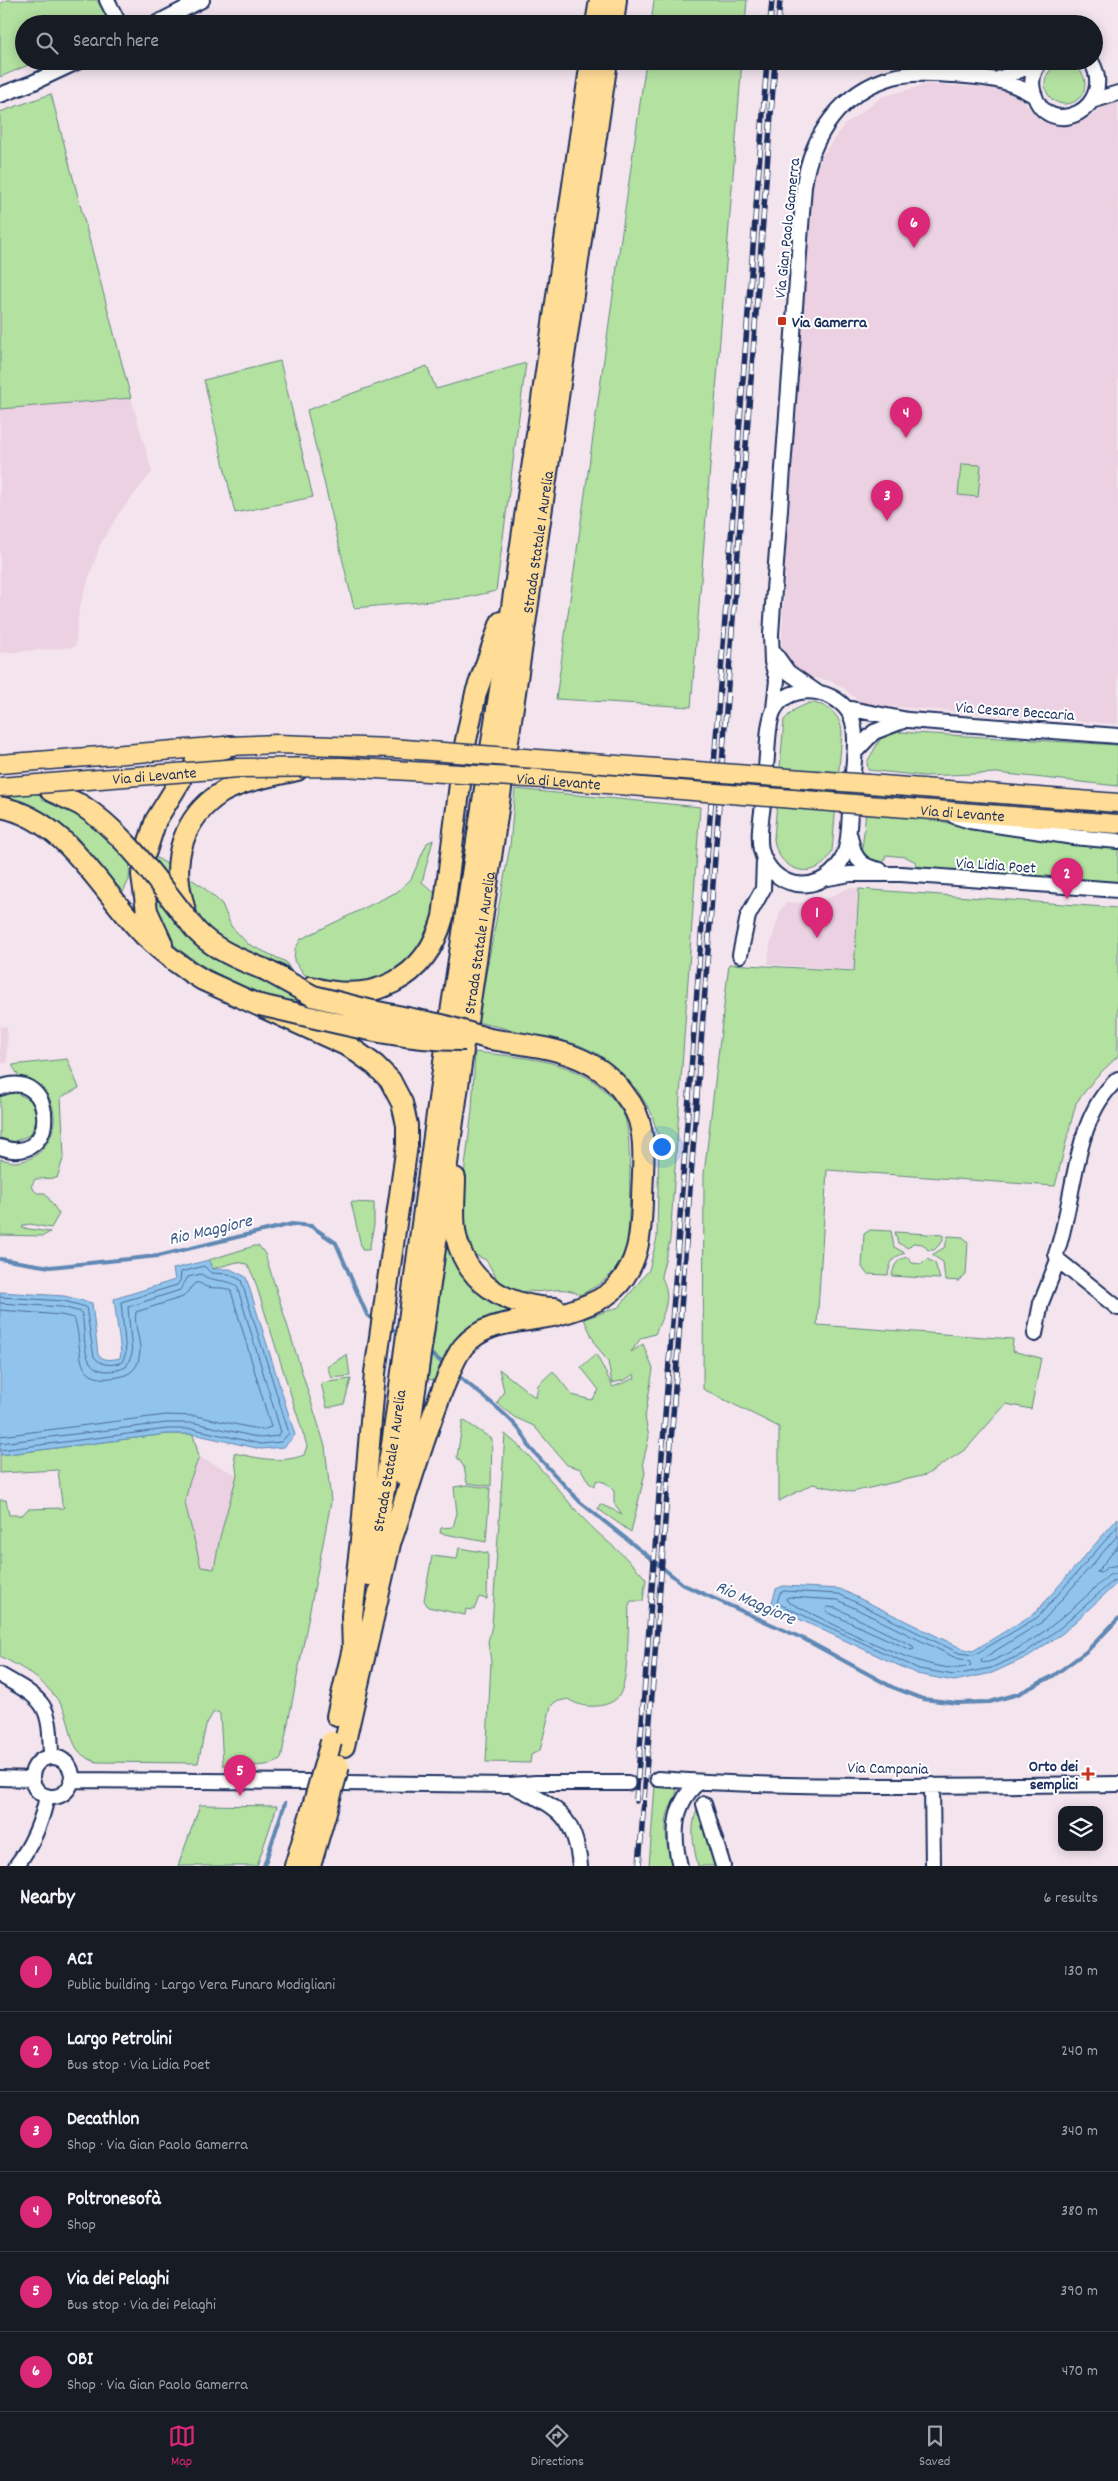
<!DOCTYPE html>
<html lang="en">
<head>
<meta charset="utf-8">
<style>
  body { margin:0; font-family:Dekko,sans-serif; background:#20242c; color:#f1f3f6 }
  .controls { position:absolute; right:15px; bottom:15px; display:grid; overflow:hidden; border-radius:10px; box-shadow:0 2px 12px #0003 }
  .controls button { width:45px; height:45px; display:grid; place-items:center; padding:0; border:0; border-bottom:1px solid #363941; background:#171b24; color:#f1f3f6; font:25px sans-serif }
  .you { position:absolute; left:661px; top:1146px; width:18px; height:18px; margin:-12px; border:4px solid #fff; border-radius:50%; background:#1a73e8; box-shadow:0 0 0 8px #1a73e833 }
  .badge { display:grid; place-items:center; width:32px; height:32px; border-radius:50%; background:#db2777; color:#fff; font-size:16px; font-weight:700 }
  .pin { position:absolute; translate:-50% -41px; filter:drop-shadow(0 1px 2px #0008) }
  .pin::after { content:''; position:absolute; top:26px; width:18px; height:15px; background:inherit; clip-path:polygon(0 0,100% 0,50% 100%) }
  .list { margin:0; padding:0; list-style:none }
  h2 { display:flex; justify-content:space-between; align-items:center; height:65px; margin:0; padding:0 20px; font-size:21px }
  h2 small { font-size:16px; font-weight:400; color:#9ea1a6 }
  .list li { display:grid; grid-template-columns:32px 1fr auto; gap:15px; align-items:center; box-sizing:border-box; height:80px; padding:0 20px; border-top:1px solid #363941 }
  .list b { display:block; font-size:19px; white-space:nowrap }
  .list p { margin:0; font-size:16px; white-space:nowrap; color:#9ea1a6 }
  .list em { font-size:16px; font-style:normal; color:#9ea1a6 }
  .icon { flex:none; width:28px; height:28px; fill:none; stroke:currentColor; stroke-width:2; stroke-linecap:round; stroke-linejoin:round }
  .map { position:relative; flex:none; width:1118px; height:1866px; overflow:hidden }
  .search { position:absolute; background:#171b24; box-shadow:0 2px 12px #0003; left:15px; right:15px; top:15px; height:55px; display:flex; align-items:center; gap:12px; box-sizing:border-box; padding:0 18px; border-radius:28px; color:#9ea1a6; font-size:19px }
  .sheet { height:545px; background:#171b24 }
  nav { display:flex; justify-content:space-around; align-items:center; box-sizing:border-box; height:70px; border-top:1px solid #363941; background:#171b24; font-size:14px; color:#9ea1a6 }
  nav a { display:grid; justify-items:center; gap:2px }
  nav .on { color:#db2777 }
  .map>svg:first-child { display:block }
</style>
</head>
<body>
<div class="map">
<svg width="1118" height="1866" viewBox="0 0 1118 1866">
  <rect width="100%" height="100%" fill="#f3e4ed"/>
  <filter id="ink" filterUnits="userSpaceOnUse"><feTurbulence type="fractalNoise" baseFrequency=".02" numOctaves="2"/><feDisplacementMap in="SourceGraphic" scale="10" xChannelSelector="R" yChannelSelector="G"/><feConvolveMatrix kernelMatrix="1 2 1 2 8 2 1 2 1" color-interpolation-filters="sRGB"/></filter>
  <g filter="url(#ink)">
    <path fill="#ebd1e1" d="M 928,84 L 1011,90 L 1021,97 L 1040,121 L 1073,124 L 1097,113 L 1101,106 L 1118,99 L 1118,724 L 862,704 L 845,689 L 831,681 L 810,677 L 797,670 L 787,659 L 782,645 L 790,423 L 811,188 L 822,156 L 844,125 L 882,97 Z
      M 131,398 L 152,472 L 119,513 L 100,545 L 79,608 L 75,647 L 0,653 L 0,409 Z
      M 849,888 L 858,888 L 854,970 L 768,964 L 770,945 L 781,909 L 787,903 L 811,902 L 825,899 Z
      M 7,1026 L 7,1063 L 0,1063 L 0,1027 Z
      M 199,1457 L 237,1475 L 220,1537 L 214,1569 L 201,1567 L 185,1503 L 189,1483 Z"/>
    <path fill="#b2e1a0" stroke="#66887f" d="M 6,0 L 97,0 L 110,24 L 24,24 L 24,61 L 38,61 L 0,77 L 0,4 Z
      M 654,0 L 747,0 L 745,24 L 651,24 Z
      M 646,61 L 742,61 L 691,707 L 556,699 Z
      M1045 84a20 20 0 1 1 40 0a20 20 0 1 1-40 0Z
      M 51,94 L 131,398 L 0,409 L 0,112 Z
      M 280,361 L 313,497 L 235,513 L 204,380 Z
      M 526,363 L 496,591 L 464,598 L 354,608 L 307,410 L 427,366 L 436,389 Z
      M 961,464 L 981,465 L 978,497 L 958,495 Z
      M 809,703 C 827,703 841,715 842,733 L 832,851 C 818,884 776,872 774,838 L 784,720 L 794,710 Z
      M 898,732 L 1118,745 L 1118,786 L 997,773 L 924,776 L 868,770 L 867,762 L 881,738 Z
      M 515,789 L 700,807 L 670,1240 L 661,1276 C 673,1298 664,1312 655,1334 L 641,1338 L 631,1352 L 643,1344 L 653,1369 L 645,1417 L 649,1437 L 643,1462 L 645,1473 L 631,1532 L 598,1509 L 600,1504 L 622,1514 L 614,1503 L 614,1491 L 606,1483 L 597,1480 L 594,1486 L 589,1483 L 581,1469 L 567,1465 L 534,1426 L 514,1417 L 497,1403 L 504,1391 L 499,1369 L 536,1398 L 538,1385 L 553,1371 L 572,1395 L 592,1400 L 599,1390 L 581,1367 L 596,1354 L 613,1387 L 635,1378 L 634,1374 L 625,1380 L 612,1383 L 608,1362 L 596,1345 L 584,1319 L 619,1307 L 649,1270 L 657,1238 L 659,1138 L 651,1112 L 638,1091 L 613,1065 L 598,1054 L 579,1045 L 477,1022 L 510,846 Z
      M 35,793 L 69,807 L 94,822 L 130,859 L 129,880 L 123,892 L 119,893 L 77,837 L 44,815 L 1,797 Z
      M 866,811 L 912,815 L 981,830 L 1042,839 L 1118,845 L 1118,884 L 972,873 L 915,866 L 916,862 L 906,857 L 886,855 L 883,863 L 870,859 L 862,850 Z
      M 433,840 L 422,882 L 437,895 L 431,928 L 412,960 L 381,981 L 339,986 L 305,975 L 294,961 L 295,949 L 301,939 L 397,892 L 411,879 L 427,843 Z
      M 154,856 L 202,886 L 222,904 L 231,926 L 248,944 L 286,962 L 314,1011 C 273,1000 181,966 160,928 C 149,907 150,878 154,856 Z
      M 859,889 L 1118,908 L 1118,1056 L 1096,1077 L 1076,1103 L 1055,1186 L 827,1170 L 817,1325 L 1013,1339 L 1012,1351 L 1041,1358 L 1031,1409 L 1006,1404 L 966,1449 L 926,1475 L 852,1492 L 813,1484 L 779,1501 L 779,1427 L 703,1389 L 704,1174 L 729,964 L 854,971 Z
      M 475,1052 C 515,1057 559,1058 593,1081 C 605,1090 619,1103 625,1118 C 632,1137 630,1221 627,1243 C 626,1249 623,1256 620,1261 C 613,1278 595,1287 580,1295 C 568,1287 557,1290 544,1291 C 534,1293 529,1289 519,1293 L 499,1282 L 486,1260 L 469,1252 L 459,1215 L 472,1110 Z
      M 67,1059 L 79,1088 L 61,1097 L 64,1156 L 57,1178 L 35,1179 L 31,1187 L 37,1193 L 45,1193 L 59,1214 L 51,1228 L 30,1224 L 24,1225 L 22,1228 L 50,1232 L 43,1236 L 0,1235 L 0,1159 C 5,1160 11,1162 15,1162 C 47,1161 63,1123 49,1098 C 39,1081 31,1087 21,1078 C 17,1075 15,1069 12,1065 Z
      M 14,1092 L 31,1100 L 38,1118 L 30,1135 L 13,1142 L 0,1138 L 0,1096 Z
      M 351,1202 L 374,1203 L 374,1225 L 369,1250 L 362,1250 Z
      M 449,1228 L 521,1314 L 495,1317 L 437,1381 L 428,1379 Z
      M 870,1230 L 891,1231 L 894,1247 L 905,1253 C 892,1257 890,1263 888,1275 L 867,1274 L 862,1267 L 864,1234 Z
      M 895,1232 L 943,1235 L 943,1241 L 934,1250 L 928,1250 L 923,1244 L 913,1243 L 908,1248 L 898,1243 Z
      M 948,1236 L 963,1237 L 968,1242 L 966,1275 L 959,1281 L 945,1280 L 943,1262 L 932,1255 L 945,1247 Z
      M 254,1246 L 259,1246 L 265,1254 L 325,1446 L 331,1502 L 281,1759 C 272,1769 237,1765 223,1765 L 220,1714 L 218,1712 L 213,1713 L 206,1725 L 198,1763 L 97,1762 C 64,1753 75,1723 60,1703 C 42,1678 26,1670 0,1656 L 0,1500 L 6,1500 L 9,1515 L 22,1515 L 28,1509 L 64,1508 L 62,1504 L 58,1470 L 0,1473 L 0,1455 L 167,1434 L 193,1434 L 199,1457 L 189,1483 L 185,1503 L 201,1567 L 214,1569 L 220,1537 L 237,1475 L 234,1453 C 258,1458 281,1464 304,1455 L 307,1446 L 254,1278 L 247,1264 L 237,1262 L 212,1269 L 209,1260 Z
      M 907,1257 L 912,1263 L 922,1264 L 927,1259 L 935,1263 L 940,1279 L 892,1276 C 894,1265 896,1260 907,1257 Z
      M 347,1354 L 350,1376 L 332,1378 L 327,1367 Z
      M 351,1379 L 344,1404 L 327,1408 L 321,1383 Z
      M 463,1420 L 492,1439 L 491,1486 L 467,1483 L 464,1467 L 457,1457 Z
      M 505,1434 C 534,1457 556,1488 580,1515 C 601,1538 626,1555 646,1579 L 643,1601 L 631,1601 L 629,1605 C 628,1626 629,1677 620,1694 C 616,1702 606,1705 597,1706 C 587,1707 577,1705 568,1699 L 555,1702 L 551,1706 L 540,1750 L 531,1755 L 530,1763 L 486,1762 L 491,1662 L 488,1642 L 492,1625 Z
      M 467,1485 L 490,1488 L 486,1542 L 440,1533 L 441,1528 L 453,1527 L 457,1513 L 454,1487 Z
      M 459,1548 L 488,1553 L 487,1599 L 479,1597 L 474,1610 L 466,1609 L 465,1615 L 428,1607 L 424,1600 L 432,1556 L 457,1559 Z
      M 655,1785 L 677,1787 C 677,1799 669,1806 667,1817 C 664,1833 668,1851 672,1866 L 649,1866 Z
      M 200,1805 L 277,1806 L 257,1866 L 178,1866 Z
      M 699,1805 L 718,1866 L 698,1866 C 693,1844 689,1826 699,1805 Z"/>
    <path fill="#90c4ed" stroke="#6188b4" d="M 209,1260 L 212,1269 L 230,1269 L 246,1277 L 295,1435 L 284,1447 L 261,1449 L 193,1434 L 167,1434 L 0,1455 L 0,1292 L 64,1296 L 92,1303 L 98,1355 C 105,1361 111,1360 120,1358 L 121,1353 L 114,1299 L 175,1280 L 173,1269 Z
      M 1118,1518 L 1118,1582 L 1063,1633 L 1027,1657 L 992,1673 L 954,1681 L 917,1674 L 771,1606 L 776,1589 L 783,1586 L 840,1589 L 961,1648 L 973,1651 L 1035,1613 Z"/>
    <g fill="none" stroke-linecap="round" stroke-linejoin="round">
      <path stroke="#4a6b97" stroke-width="1" d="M 0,1297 L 64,1301 L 86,1307 L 94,1357 C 102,1366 111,1366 122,1362 L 126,1353 L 121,1302 L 177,1285 L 180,1281 L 181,1272 L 204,1266 L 211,1273 L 229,1274 L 241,1280 L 289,1433 L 281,1442 L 261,1444 L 194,1429 L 167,1429 L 0,1450
        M 0,1303 L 62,1307 L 81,1312 C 88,1331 77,1370 107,1371 C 113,1371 120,1370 126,1367 L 132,1354 L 128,1307 L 180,1290 L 188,1277 L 201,1274 C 212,1283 226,1278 237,1286 L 281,1432 L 278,1436 L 261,1438 L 195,1423 L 167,1423 L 0,1443
        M 0,1310 L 61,1315 L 74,1318 C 85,1346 69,1386 118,1377 C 130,1375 137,1369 139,1358 C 143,1343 133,1327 136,1312 L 183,1297 L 195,1283 C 201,1282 201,1285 207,1287 C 215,1289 224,1286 231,1291 L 271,1427 L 262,1430 L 196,1416 L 166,1415 L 0,1436
        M 1118,1526 L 1038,1617 L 974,1655 L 959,1653 L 839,1594 L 784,1591 L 780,1593 L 777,1603 L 919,1669 L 954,1675 L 991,1668 L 1025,1653 L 1060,1628 L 1113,1581 L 1118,1579
        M 1118,1535 L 1042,1622 L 982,1659 L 981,1662 C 988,1664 996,1659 1003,1656 C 1044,1637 1076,1606 1109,1575 L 1118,1573
        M 1118,1546 L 1097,1572 L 1100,1573 L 1108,1567 L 1118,1565
        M 789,1597 L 838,1600 L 956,1658 L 969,1661 L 971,1665 C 938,1683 823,1618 788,1602 L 786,1599 Z
        M 828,1607 L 836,1608 L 913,1646 L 914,1649 L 911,1650 L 827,1612 L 826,1609 Z"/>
      <path stroke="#6188b4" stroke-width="4" d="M 0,1259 L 50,1267 L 158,1256 L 292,1224 L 311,1226 L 336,1243 L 367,1315 L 373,1320
        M 389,1327 L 394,1330
        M 432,1355 L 446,1365
        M 455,1373 C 475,1391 523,1423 529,1447 L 580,1502 L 684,1585 L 804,1639 L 892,1687 L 923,1699 L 957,1703 L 990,1702 L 1018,1694 L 1053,1676 L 1087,1651 L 1118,1619
        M 264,1866 L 285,1803"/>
      <defs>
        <path id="minor" d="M 107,0 L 119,24
          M 155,24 L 202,0
          M 1041,61 C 1033,70 1030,82 1034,94 C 1049,142 1118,107 1091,61
          M 998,79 L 1039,63
          M 0,95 L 32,83 L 79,61
          M 1095,100 L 1118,93
          M 773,651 L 788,672 L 815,691
          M 846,708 L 908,720 L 1118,736
          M 774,709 L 777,680 L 772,662 L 771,634 L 774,590 L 804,186 C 811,135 842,91 893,77 C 913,72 935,74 954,75 C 987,78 1006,78 1035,96
          M 855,752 L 874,732 L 903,721
          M 766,767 C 768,752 767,723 774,710 C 790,680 838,689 851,716 C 858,733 854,756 853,773
          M 763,805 C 761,819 758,836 761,850 C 771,889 818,897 840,863 C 849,849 849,828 850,811
          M 954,816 L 970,821 L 1073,837 L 1118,841
          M 850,836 C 854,857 858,866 880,870
          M 828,878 L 850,874 L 901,874 L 1118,890
          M 740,955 L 748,916 L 763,889 L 764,860
          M 1118,1079 C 1072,1119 1076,1199 1056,1254 L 1058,1260 L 1118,1308
          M 0,1088 C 57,1065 61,1169 0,1147
          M 1035,1334 L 1041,1303 L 1058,1260
          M 0,1675 C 46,1701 50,1703 51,1757
          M32 1777a20 20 0 1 1 40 0a20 20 0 1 1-40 0Z
          M 0,1778 L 32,1779
          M 658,1779 C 811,1790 965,1785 1118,1784
          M 71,1780 L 309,1782
          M 343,1783 L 510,1785 L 536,1783 L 628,1783
          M 511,1785 C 555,1806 575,1813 580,1866
          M 932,1785 L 933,1866
          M 704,1804 L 723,1866
          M 16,1866 C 32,1845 42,1822 47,1796
          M 680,1866 C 672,1835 673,1803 699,1782"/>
        <g id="major">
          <path d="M 0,764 L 225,746"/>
          <path d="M 869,784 L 1118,803"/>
          <path id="s1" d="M 867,805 L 1118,824"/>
        </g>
        <g id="highway">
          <path d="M 596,24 L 600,0"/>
          <path d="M 613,24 L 616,0"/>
          <path d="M 465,745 L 476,693 L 501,622"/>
          <path d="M 195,764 L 211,753 L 230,746"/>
          <path d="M 51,791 L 81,805"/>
          <path d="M 0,807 C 67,819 101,892 145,936 C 162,952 184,969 203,980 L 350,1047 L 375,1065 L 390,1080 L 402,1103 L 407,1125 L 407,1145 L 375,1373 L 361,1540 L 352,1616 L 353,1653"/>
          <path d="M 146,851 L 156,820 L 180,781"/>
          <path d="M 142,875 L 147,911 L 162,944"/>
          <path d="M 279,975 C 250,964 206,949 189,921 C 185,915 184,906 182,899 C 171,858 184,817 221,793 C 243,780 273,776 297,770"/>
          <path d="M 311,987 C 372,1005 426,980 443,917 L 460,784"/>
          <path d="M 450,1019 L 501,683 L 591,61"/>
          <path id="s2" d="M 467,1022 L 607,61"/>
          <path d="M 455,1178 C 455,1197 452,1218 456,1236 C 467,1285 509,1307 555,1308"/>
          <path d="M 403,1475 L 463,1050"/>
          <path d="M 392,1538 C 409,1488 424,1437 443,1388 C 449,1375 454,1358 463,1347 C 484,1322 512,1323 542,1318 C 562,1315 597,1304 612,1291 C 639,1267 641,1234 642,1201 C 642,1178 646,1152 641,1129 C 639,1116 633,1105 625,1095 C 594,1050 540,1047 490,1039"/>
          <path id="s3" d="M 369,1575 L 392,1445 L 446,1048"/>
          <path d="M 337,1716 L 355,1640"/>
          <path d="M 344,1746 L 394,1526"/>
          <path d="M 295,1866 L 311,1813"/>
          <path d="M 310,1866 L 325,1815"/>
        </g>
      </defs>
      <use href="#minor" stroke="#1b2f5e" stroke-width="18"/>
      <use href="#major" stroke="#1b2f5e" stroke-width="21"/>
      <use href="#highway" stroke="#1b2f5e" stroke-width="24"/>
      <use href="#minor" stroke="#fff" stroke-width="14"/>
      <use href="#major" stroke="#ffdd96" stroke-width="18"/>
      <use href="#highway" stroke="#ffdd96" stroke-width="20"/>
      <defs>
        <path id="rail" d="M 770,24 L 772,0
          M 778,24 L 780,0
          M 636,1801 L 767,61
          M 639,1866 L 775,61"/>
      </defs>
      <use href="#rail" stroke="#1b2f5e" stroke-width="5.5"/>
      <use href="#rail" stroke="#fff" stroke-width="4" stroke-dasharray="11" stroke-linecap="butt"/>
      <defs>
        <g id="major-bridge">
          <path d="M 230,746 L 277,744 L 391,748 L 869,784"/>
          <path id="s4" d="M 0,787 L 238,768 L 342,767 L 544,779 L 867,805"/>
        </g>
        <path id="highway-bridge" d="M 81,805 C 126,834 155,879 188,920
          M 264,969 L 313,996 L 368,1010 L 442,1025 L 490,1039
          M 260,1005 C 327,1020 397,1041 465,1040
          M 311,1813 L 331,1742
          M 325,1815 L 339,1766"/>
      </defs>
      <use href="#major-bridge" stroke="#1b2f5e" stroke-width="21" stroke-linecap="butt"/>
      <use href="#highway-bridge" stroke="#1b2f5e" stroke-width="24" stroke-linecap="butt"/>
      <use href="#major-bridge" stroke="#ffdd96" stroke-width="18"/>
      <use href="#highway-bridge" stroke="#ffdd96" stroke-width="20"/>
    </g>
  </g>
  <g fill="#c8321e" stroke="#fff" stroke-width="2">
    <rect x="777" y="316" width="10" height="10" rx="2.5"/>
    <path d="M1085.5 1766.5h5v5h5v5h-5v5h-5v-5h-5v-5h5z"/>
  </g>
  <g text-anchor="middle" stroke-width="4" stroke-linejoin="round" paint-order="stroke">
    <g font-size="16" fill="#1b2f5e" stroke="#fff">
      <text transform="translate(786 228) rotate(-84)" y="6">Via Gian Paolo Gamerra</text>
      <text dy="6" stroke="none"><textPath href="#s2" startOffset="485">Strada Statale 1 Aurelia</textPath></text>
      <text transform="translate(1015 710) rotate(4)" y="6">Via Cesare Beccaria</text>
      <text dy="6" stroke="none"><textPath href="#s4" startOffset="155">Via di Levante</textPath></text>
      <text dy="6" stroke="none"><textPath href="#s4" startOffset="560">Via di Levante</textPath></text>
      <text dy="6" stroke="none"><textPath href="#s1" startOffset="96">Via di Levante</textPath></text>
      <text transform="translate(996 864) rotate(4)" y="6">Via Lidia Poet</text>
      <text dy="6" stroke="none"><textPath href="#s2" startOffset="80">Strada Statale 1 Aurelia</textPath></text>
      <text dy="6" stroke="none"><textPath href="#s3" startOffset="116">Strada Statale 1 Aurelia</textPath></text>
      <text transform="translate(888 1767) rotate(1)" y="6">Via Campania</text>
    </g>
    <g font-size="16" font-weight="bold" fill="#1b2f5e" stroke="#fff" text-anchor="start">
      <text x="792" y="327">Via Gamerra</text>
      <text x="1078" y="1771" text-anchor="end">Orto dei<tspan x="1078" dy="18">semplici</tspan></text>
    </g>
    <g font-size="18" font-style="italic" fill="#3e5c89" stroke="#fff">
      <text transform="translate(210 1229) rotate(-13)" y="6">Rio Maggiore</text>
      <text transform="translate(756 1602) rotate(24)" y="6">Rio Maggiore</text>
    </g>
  </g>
</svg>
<div class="controls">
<button><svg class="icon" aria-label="layers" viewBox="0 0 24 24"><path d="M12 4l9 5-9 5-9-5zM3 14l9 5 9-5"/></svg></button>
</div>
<div class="you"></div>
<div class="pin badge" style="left:817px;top:938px">1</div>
<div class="pin badge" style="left:1067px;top:899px">2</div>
<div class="pin badge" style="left:887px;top:521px">3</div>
<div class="pin badge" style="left:906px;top:438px">4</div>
<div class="pin badge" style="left:240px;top:1796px">5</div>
<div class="pin badge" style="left:914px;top:248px">6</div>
<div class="search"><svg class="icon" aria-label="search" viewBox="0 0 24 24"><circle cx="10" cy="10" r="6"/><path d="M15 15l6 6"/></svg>Search here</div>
</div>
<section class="sheet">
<h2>Nearby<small>6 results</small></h2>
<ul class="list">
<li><span class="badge">1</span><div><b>ACI</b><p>Public building · Largo Vera Funaro Modigliani</p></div><em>130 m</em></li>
<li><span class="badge">2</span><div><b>Largo Petrolini</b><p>Bus stop · Via Lidia Poet</p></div><em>240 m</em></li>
<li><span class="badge">3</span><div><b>Decathlon</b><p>Shop · Via Gian Paolo Gamerra</p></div><em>340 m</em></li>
<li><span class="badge">4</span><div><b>Poltronesofà</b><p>Shop</p></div><em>380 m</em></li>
<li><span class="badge">5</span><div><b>Via dei Pelaghi</b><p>Bus stop · Via dei Pelaghi</p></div><em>390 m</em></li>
<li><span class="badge">6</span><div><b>OBI</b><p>Shop · Via Gian Paolo Gamerra</p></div><em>470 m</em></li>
</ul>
</section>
<nav>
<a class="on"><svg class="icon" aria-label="map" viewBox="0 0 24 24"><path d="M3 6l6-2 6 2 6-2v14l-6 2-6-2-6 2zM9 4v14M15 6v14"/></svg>Map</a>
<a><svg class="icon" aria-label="directions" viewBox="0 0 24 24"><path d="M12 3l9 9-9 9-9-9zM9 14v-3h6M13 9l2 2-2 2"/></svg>Directions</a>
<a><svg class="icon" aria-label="saved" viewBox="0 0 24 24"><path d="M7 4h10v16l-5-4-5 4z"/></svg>Saved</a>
</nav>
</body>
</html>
